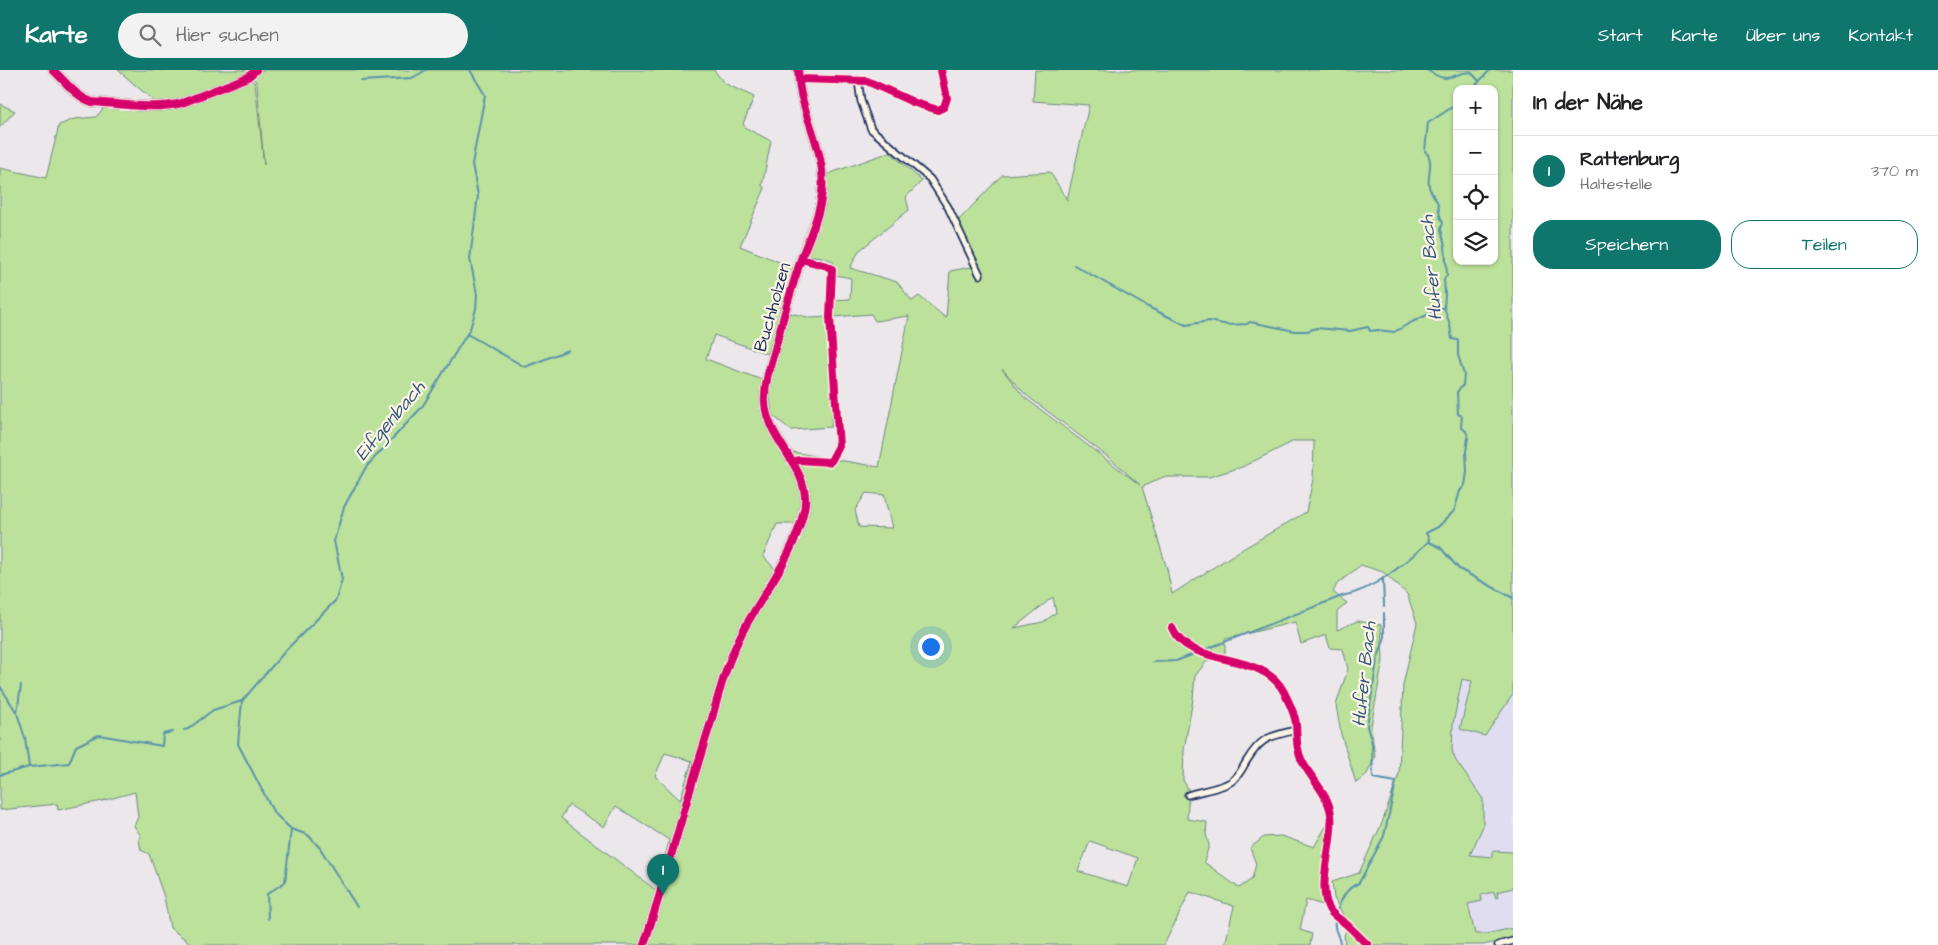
<!DOCTYPE html>
<html lang="de">
<head>
<meta charset="utf-8">
<style>
  body { margin:0; font-family:"Architects Daughter",sans-serif; background:#f2f2f2; color:#202124 }
  .controls { position:absolute; right:15px; top:15px; display:grid; overflow:hidden; border-radius:10px; box-shadow:0 1px 4px #0004 }
  .controls button { width:45px; height:45px; display:grid; place-items:center; padding:0; border:0; border-bottom:1px solid #e0e0e0; background:#fff; color:#202124; font:25px sans-serif }
  .you { position:absolute; left:930px; top:576px; width:18px; height:18px; margin:-12px; border:4px solid #fff; border-radius:50%; background:#1a73e8; box-shadow:0 0 0 8px #1a73e833 }
  .badge { display:grid; place-items:center; width:32px; height:32px; border-radius:50%; background:#0f766e; color:#fff; font-size:16px; font-weight:700 }
  .pin { position:absolute; translate:-50% -41px; filter:drop-shadow(0 1px 2px #0008) }
  .pin::after { content:''; position:absolute; top:26px; width:18px; height:15px; background:inherit; clip-path:polygon(0 0,100% 0,50% 100%) }
  .list { margin:0; padding:0; list-style:none }
  h2 { display:flex; justify-content:space-between; align-items:center; height:65px; margin:0; padding:0 20px; font-size:21px }
  h2 small { font-size:16px; font-weight:400; color:#757577 }
  .list li { display:grid; grid-template-columns:32px 1fr auto; gap:15px; align-items:center; box-sizing:border-box; height:70px; padding:0 20px; border-top:1px solid #e0e0e0 }
  .list b { display:block; font-size:19px; white-space:nowrap }
  .list p { margin:0; font-size:16px; white-space:nowrap; color:#757577 }
  .list em { font-size:16px; font-style:normal; color:#757577 }
  .actions { display:flex; gap:10px; padding:15px 20px }
  .actions a { flex:1; padding:11px 0; border:1px solid #0f766e; border-radius:20px; text-align:center; font-size:18px; color:#0f766e }
  .actions .main { background:#0f766e; color:#fff }
  .icon { flex:none; width:28px; height:28px; fill:none; stroke:currentColor; stroke-width:2; stroke-linecap:round; stroke-linejoin:round }
  .map { position:relative; flex:none; width:1513px; height:875px; overflow:hidden }
  header { display:flex; align-items:center; gap:30px; box-sizing:border-box; height:70px; padding:0 25px; background:#0f766e; color:#fff }
  header strong { font-size:24px }
  nav { display:flex; gap:28px; margin-inline-start:auto; font-size:18px }
  .search { width:350px; height:45px; background:#f2f2f2; display:flex; align-items:center; gap:12px; box-sizing:border-box; padding:0 18px; border-radius:28px; color:#757577; font-size:19px }
  main { display:flex }
  aside { flex:1; background:#fff }
  .map>svg:first-child { display:block }
</style>
</head>
<body>
<header>
<strong>Karte</strong>
<div class="search"><svg class="icon" aria-label="search" viewBox="0 0 24 24"><circle cx="10" cy="10" r="6"/><path d="M15 15l6 6"/></svg>Hier suchen</div>
<nav><a>Start</a><a>Karte</a><a>Über uns</a><a>Kontakt</a></nav>
</header>
<main>
<div class="map">
<svg width="1513" height="875" viewBox="0 0 1513 875">
  <rect width="100%" height="100%" fill="#ebe7eb"/>
  <filter id="ink" filterUnits="userSpaceOnUse"><feTurbulence type="fractalNoise" baseFrequency=".02" numOctaves="2"/><feDisplacementMap in="SourceGraphic" scale="10" xChannelSelector="R" yChannelSelector="G"/><feConvolveMatrix kernelMatrix="1 2 1 2 8 2 1 2 1" color-interpolation-filters="sRGB"/></filter>
  <g filter="url(#ink)">
    <path fill="#dfddef" d="M 1462,609 L 1472,611 L 1460,659 L 1485,666 L 1511,626 L 1513,625 L 1513,858 L 1486,864 L 1460,864 L 1469,785 L 1483,756 L 1483,729 L 1456,691 L 1452,681 L 1453,654 Z"/>
    <path fill="#bce19b" stroke="#6c887c" fill-rule="evenodd" d="M 118,0 L 253,0 L 247,4 C 217,16 189,30 157,34 Z
      M 260,0 L 714,0 L 724,13 L 754,27 L 743,54 L 746,58 L 771,71 L 762,116 L 765,118 L 740,176 L 794,198 L 768,284 L 714,265 L 706,289 L 762,310 C 762,338 766,355 781,380 L 879,397 L 909,246 L 875,251 L 871,244 L 833,247 L 832,230 L 850,229 L 851,208 L 835,205 L 833,191 L 822,187 L 806,185 L 825,135 L 828,104 L 890,82 L 922,111 L 906,127 L 909,140 L 859,181 L 850,198 L 897,212 L 912,231 L 919,226 L 946,248 L 950,201 L 976,196 L 956,153 L 1002,105 L 1050,102 L 1067,130 L 1089,35 L 1033,31 L 1035,0 L 1513,0 L 1513,625 L 1511,627 L 1485,666 L 1460,659 L 1472,611 L 1462,609 L 1453,654 L 1452,681 L 1456,691 L 1483,729 L 1483,756 L 1470,785 L 1492,787 L 1492,781 L 1513,782 L 1513,818 L 1497,822 L 1498,827 L 1496,828 L 1494,822 L 1481,825 L 1482,831 L 1468,834 L 1475,864 L 1486,864 L 1513,858 L 1513,868 L 1483,875 L 1345,875 L 1344,865 L 1349,856 L 1334,828 L 1332,812 L 1359,803 L 1382,753 L 1399,704 L 1403,615 L 1417,553 L 1407,524 L 1383,502 L 1361,495 L 1337,514 L 1333,522 L 1347,533 L 1337,542 L 1337,560 L 1357,551 L 1381,555 L 1383,590 L 1371,656 L 1375,687 L 1367,704 L 1356,713 L 1341,664 L 1336,635 L 1348,599 L 1343,579 L 1330,578 L 1326,565 L 1301,574 L 1295,552 L 1225,569 L 1225,583 L 1206,592 L 1195,606 L 1193,629 L 1184,680 L 1183,710 L 1189,721 L 1187,749 L 1207,752 L 1206,764 L 1209,775 L 1204,792 L 1239,818 L 1252,809 L 1256,794 L 1250,778 L 1264,767 L 1281,766 L 1314,777 L 1328,753 L 1321,812 L 1323,835 L 1306,830 L 1300,860 L 1312,864 L 1310,875 L 1225,875 L 1234,836 L 1190,822 L 1164,875 L 193,875 L 170,858 L 164,827 L 149,784 L 141,780 L 139,770 L 141,766 L 134,756 L 138,747 L 135,722 L 102,731 L 58,740 L 57,734 L 0,740 L 0,98 L 46,108 L 59,55 L 74,49 L 96,47 L 106,35 L 152,40 L 174,38 L 250,9 L 255,13 L 264,95 L 257,13 L 252,7 ZM 1457,19 L 1494,19 L 1494,191 L 1457,191 ZM 1002,299 L 1026,325 L 1112,390 L 1140,415 L 1024,327 ZM 1294,371 L 1314,371 L 1313,409 L 1306,442 L 1236,483 L 1172,524 L 1167,499 L 1142,417 L 1163,407 L 1209,407 L 1242,397 ZM 866,423 L 884,425 L 892,458 L 859,457 L 855,440 ZM 777,454 L 796,454 L 790,477 L 777,501 L 763,486 ZM 1053,527 L 1056,543 L 1043,552 L 1014,558 ZM 665,683 L 692,691 L 680,730 L 655,706 ZM 569,735 L 604,757 L 616,736 L 669,770 L 657,821 L 561,748 ZM 1090,771 L 1138,788 L 1128,817 L 1078,801 Z
      M 0,34 L 15,41 L 0,57 Z
      M 790,243 L 812,248 L 826,247 L 832,324 L 831,357 L 791,360 L 772,345 L 768,310 Z"/>
    <g fill="none" stroke-linecap="round" stroke-linejoin="round">
      <path stroke="#5a93ab" stroke-width="2" d="M 1427,0 C 1452,16 1448,3 1471,2 L 1479,11
        M 361,11 L 412,8 L 426,0
        M 1472,19 L 1490,0
        M 1074,195 L 1148,237 L 1186,255 L 1209,251 L 1228,255 L 1247,254 L 1250,252 L 1295,261 L 1308,261 L 1316,258 L 1350,261 L 1368,257 L 1370,261 L 1378,260 L 1394,262 L 1412,252 L 1444,237
        M 467,264 L 525,297 L 568,280
        M 1429,472 L 1440,477 L 1459,499 L 1513,528
        M 1383,508 L 1384,536
        M 1204,580 L 1342,526 C 1375,520 1404,494 1428,472 L 1429,469 L 1426,463 L 1438,457 L 1454,441 L 1460,421 L 1465,415 L 1467,402 L 1466,382 L 1468,367 L 1466,361 L 1461,357 L 1462,346 L 1458,344 L 1457,322 L 1463,315 L 1464,305 L 1458,285 L 1458,270 L 1452,269 L 1450,255 L 1444,237 L 1445,225 L 1444,209 L 1447,205 L 1445,176 L 1441,159 L 1443,153 C 1439,146 1439,141 1438,134 C 1436,127 1430,123 1429,116 C 1427,103 1435,91 1425,81 L 1428,53 L 1457,34
        M 1153,592 L 1176,591 L 1197,583
        M 0,616 L 17,643 L 25,668 L 29,697
        M 242,631 L 238,674 L 274,743 L 291,759 L 308,765 L 320,778 L 357,837
        M 17,643 L 21,615
        M 184,660 L 188,659 L 213,640 L 242,631 L 287,579 L 336,530 L 342,509 L 334,471 L 344,437 L 366,397 L 422,337 L 470,259 L 476,239 L 477,224 L 470,189 L 478,125 L 472,94 L 485,25 L 470,0
        M 0,705 L 29,697 L 69,693 L 76,676 L 99,665 L 162,676 L 163,664 L 173,662
        M 1337,841 C 1342,828 1346,818 1359,813 L 1384,766 L 1396,712 L 1373,708 L 1372,674 L 1367,656 L 1377,590 L 1384,570 L 1384,543
        M 268,849 L 267,824 L 285,812 L 291,760
        M 1335,852 C 1333,861 1340,865 1340,875"/>
      <defs>
        <path id="minor" d="M 799,9 L 867,11 L 915,33 L 938,40 L 944,37 L 947,28 L 941,0
          M 858,10 L 861,31 L 871,59 L 930,109 L 948,137 L 980,205
          M 792,392 L 799,390 L 829,392 L 831,391 L 839,376 L 830,247 L 832,199 L 827,196 L 801,189
          M 1172,558 C 1189,599 1262,579 1284,622 C 1288,631 1295,643 1296,654 C 1297,667 1296,679 1302,691 C 1311,709 1328,723 1331,744 C 1335,771 1316,814 1329,839 C 1333,846 1340,849 1346,854 C 1353,860 1360,868 1368,875
          M 1188,725 C 1200,721 1223,718 1232,711 C 1239,706 1242,699 1246,692 C 1261,667 1268,667 1296,660
          M 1498,875 L 1513,871"/>
        <path id="tertiary" d="M 53,0 C 66,12 75,26 92,32 C 122,34 153,40 182,33 L 248,7 L 256,0
          M 644,875 C 668,801 687,726 711,652 C 717,629 723,606 732,585 C 752,533 792,496 804,440 C 813,400 767,371 765,333 C 764,315 769,299 774,283 C 782,251 791,220 801,189 C 809,167 820,145 822,122 C 826,89 810,59 802,28 C 799,19 799,9 798,0"/>
      </defs>
      <use href="#minor" stroke="#1b2f5e" stroke-width="9"/>
      <use href="#tertiary" stroke="#1b2f5e" stroke-width="11"/>
      <use href="#minor" stroke="#fcf5e5" stroke-width="5.5"/>
      <use href="#tertiary" stroke="#fcf5e5" stroke-width="7"/>
      <defs>
        <path id="cycleway" d="M 53,0 C 66,12 75,26 92,32 C 122,34 153,40 182,33 L 248,7 L 256,0
          M 799,9 L 867,11 L 915,33 L 938,40 L 944,37 L 947,28 L 941,0
          M 792,392 L 799,390 L 829,392 L 831,391 L 839,376 L 830,247 L 832,199 L 827,196 L 801,189
          M 1172,558 C 1189,599 1262,579 1284,622 C 1288,631 1295,643 1296,654 C 1297,667 1296,679 1302,691 C 1311,709 1328,723 1331,744 C 1335,771 1316,814 1329,839 C 1333,846 1340,849 1346,854 C 1353,860 1360,868 1368,875
          M 644,875 C 668,801 687,726 711,652 C 717,629 723,606 732,585 C 752,533 792,496 804,440 C 813,400 767,371 765,333 C 764,315 769,299 774,283 C 782,251 791,220 801,189 C 809,167 820,145 822,122 C 826,89 810,59 802,28 C 799,19 799,9 798,0"/>
      </defs>
      <use href="#cycleway" stroke="#fcf5e5" stroke-width="11"/>
      <use href="#cycleway" stroke="#d6006c" stroke-width="8"/>
    </g>
  </g>
  <g text-anchor="middle" stroke-width="4.5" stroke-linejoin="round" paint-order="stroke">
    <g font-size="18" fill="#1b2f5e" stroke="#fcf5e5">
      <text transform="translate(772 237) rotate(-74)" y="6">Buchholzen</text>
    </g>
    <g font-size="19" font-style="italic" fill="#35587e" stroke="#fcf5e5">
      <text transform="translate(1430 198) rotate(-95)" y="7">Hufer Bach</text>
      <text transform="translate(389 350) rotate(-50)" y="7">Eifgenbach</text>
      <text transform="translate(1363 604) rotate(-84)" y="7">Hufer Bach</text>
    </g>
  </g>
</svg>
<div class="controls">
<button>+</button>
<button>−</button>
<button><svg class="icon" aria-label="locate" viewBox="0 0 24 24"><circle cx="12" cy="12" r="6"/><path d="M12 2v4M12 18v4M2 12h4M18 12h4"/></svg></button>
<button><svg class="icon" aria-label="layers" viewBox="0 0 24 24"><path d="M12 4l9 5-9 5-9-5zM3 14l9 5 9-5"/></svg></button>
</div>
<div class="you"></div>
<div class="pin badge" style="left:663px;top:825px">1</div>
</div>
<aside>
<h2>In der Nähe<small></small></h2>
<ul class="list">
<li><span class="badge">1</span><div><b>Rattenburg</b><p>Haltestelle</p></div><em>370 m</em></li>
</ul>
<div class="actions"><a class="main">Speichern</a><a>Teilen</a></div>
</aside>
</main>
</body>
</html>
